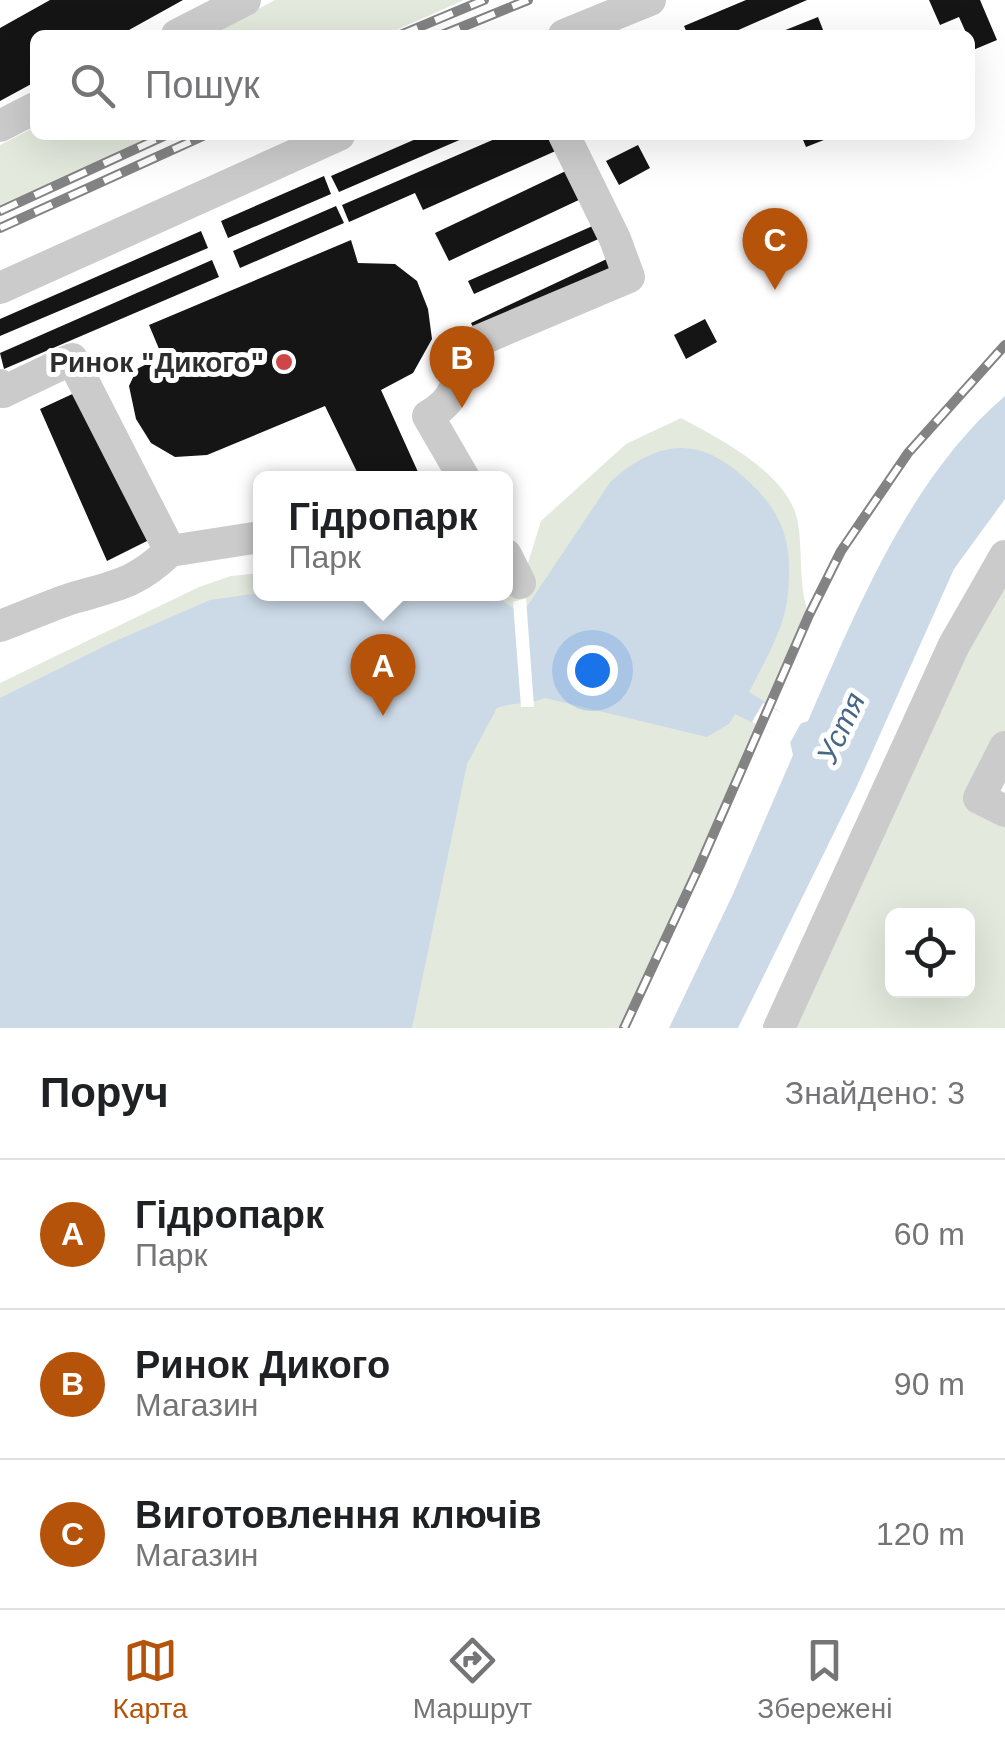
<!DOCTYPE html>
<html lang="uk">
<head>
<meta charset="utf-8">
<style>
  body { margin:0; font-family:Arial,sans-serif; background:#f2f2f2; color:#202124 }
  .controls { position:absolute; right:30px; bottom:30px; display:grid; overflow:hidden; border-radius:15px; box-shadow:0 10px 40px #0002 }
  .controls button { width:90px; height:90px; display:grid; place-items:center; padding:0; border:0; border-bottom:2px solid #e0e0e0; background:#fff; color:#202124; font:50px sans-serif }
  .you { position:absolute; left:592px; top:670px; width:35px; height:35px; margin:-25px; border:8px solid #fff; border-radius:50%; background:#1a73e8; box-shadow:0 0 0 15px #1a73e833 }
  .badge { display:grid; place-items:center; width:65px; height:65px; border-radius:50%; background:#b45309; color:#fff; font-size:32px; font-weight:700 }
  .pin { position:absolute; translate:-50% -82px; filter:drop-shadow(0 2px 5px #0008) }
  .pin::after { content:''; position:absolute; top:52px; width:35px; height:30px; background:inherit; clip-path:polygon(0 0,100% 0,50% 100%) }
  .popup { position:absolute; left:253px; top:471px; width:260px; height:130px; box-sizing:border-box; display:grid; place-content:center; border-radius:15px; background:#fff; filter:drop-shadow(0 2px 8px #0005); font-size:32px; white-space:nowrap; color:#757577 }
  .popup b { font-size:38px; color:#202124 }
  .popup::after { content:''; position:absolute; left:50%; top:100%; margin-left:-20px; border:20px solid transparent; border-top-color:#fff }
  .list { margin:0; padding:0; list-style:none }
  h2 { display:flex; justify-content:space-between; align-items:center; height:130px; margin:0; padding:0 40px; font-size:42px }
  h2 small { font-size:32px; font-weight:400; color:#757577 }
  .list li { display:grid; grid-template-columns:65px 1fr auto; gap:30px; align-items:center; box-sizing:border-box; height:150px; padding:0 40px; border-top:2px solid #e0e0e0 }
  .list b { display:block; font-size:38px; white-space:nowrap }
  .list p { margin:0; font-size:32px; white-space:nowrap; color:#757577 }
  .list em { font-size:32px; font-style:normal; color:#757577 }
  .icon { flex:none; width:55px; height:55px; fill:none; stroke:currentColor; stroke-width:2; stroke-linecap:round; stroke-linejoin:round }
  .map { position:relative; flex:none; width:1005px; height:1028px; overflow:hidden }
  .search { position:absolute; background:#fff; box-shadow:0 10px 40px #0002; left:30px; right:30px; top:30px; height:110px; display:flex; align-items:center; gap:25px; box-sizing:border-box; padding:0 35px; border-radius:15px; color:#757577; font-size:38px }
  .sheet { height:580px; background:#fff }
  nav { display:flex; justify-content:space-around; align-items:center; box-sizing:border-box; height:140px; border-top:2px solid #e0e0e0; background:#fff; font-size:28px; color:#757577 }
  nav a { display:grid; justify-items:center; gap:5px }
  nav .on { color:#b45309 }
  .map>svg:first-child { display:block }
</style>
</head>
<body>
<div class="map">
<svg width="1005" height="1028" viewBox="0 0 1005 1028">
  <rect width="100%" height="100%" fill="#fff"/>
  <path fill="#e3e9dd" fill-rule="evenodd" d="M 275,0 L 464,0 L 385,35 L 209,35 Z
    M 35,127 L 35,135 L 158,135 L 0,205 L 0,145 Z
    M 681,418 C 720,439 790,474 798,523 C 803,554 798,586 809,615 L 699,867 L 624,1028 L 0,1028 L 0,683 L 199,587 L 231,576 L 260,573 L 260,594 L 506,594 L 506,573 L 524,576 L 541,521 L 626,444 Z
    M 1005,556 L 1005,747 L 979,797 L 1005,811 L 1005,1028 L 779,1028 ZM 892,916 L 968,916 L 968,991 L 892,991 Z"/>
  <path fill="#ccdae7" d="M 1005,396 L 1005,499 L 954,569 L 857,786 L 738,1028 L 669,1028 L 733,894 L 793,755 L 790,742 L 735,714 L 729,724 L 707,737 L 545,698 C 530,705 513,702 497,708 L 467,764 L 412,1028 L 0,1028 L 0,698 L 111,643 L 210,600 L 260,593 L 474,594 L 496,596 L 513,608 L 528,605 L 611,481 C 658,440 698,435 745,478 C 783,512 793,542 788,593 C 785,629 765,660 749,692 L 799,724 L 808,721 C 857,609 910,477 1005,396 Z"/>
  <path fill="#fff" d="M 526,598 L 534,707 L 521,707 L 513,602 Z
    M 763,703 L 801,723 L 790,743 L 752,722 Z"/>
  <path fill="#151515" d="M 50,0 L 183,0 L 120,35 L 35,35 L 35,82 L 0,101 L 0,28 Z
    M 746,0 L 807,0 L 727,35 L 688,35 L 684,26 Z
    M 929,0 L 980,0 L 997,40 L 973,50 L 970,35 L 967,35 L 959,17 L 940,25 Z
    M 818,17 L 825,35 L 773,35 Z
    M 425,135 L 471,135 L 339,192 L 331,176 Z
    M 504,135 L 554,135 L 560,149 L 423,210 L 415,193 L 349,222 L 342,205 Z
    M 801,135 L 828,135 L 829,138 L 806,147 Z
    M 638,145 L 650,168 L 619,185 L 606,161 Z
    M 570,169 L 583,198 L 449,261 L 435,233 Z
    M 324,176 L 331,194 L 228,238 L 221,221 Z
    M 336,206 L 344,223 L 240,268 L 233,251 Z
    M 597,224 L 603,237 L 474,294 L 468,281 Z
    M 201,231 L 208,248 L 0,336 L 0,319 Z
    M 351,240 L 358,263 L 395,264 L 417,281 L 428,309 L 432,339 L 413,373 L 381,390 L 418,472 L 415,478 L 360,478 L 325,406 L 207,455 L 175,457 L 151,443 L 136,419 L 129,386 L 137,369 L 162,356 L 149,325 Z
    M 611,257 L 616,269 L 477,335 L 471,323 Z
    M 212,260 L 219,277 L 4,369 L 0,353 Z
    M 705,319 L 717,342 L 686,359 L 674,335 Z
    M 81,390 L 149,540 L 107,561 L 40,409 Z"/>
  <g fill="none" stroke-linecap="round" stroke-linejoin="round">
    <path stroke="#cbcbcb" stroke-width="32" d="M 177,35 L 245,0
      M 564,35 L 650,0
      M 0,126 L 35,108
      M 0,288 L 339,135
      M 0,385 L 3,392 L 72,359 L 170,551 L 260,537
      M 464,478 L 428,416 C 458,399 459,381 459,349 L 629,277 L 615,239 L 564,135
      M 506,555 L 520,583
      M 0,626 C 24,617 49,606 73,598 C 118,585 135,584 170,551
      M 1005,747 L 979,798 L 1005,811
      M 779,1028 L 954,645 L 1005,556"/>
    <defs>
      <path id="rail" d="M 400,35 L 484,0
        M 442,35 L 528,0
        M 0,211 L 166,135
        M 0,228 L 205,135
        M 624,1028 L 699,867 L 809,615 L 841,551 L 908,453 L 1005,345"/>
    </defs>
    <use href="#rail" stroke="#838383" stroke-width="10"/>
    <use href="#rail" stroke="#fff" stroke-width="6" stroke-dasharray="19" stroke-linecap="butt"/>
  </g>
  <circle fill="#ce4746" stroke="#fff" stroke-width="4" cx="284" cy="362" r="10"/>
  <g text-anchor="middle" stroke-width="10" stroke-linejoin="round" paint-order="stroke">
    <g font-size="28" font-weight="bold" fill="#2e2e2e" stroke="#fff" text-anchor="end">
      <text x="264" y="372">Ринок "Дикого"</text>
    </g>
    <g font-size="30" font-style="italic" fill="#466885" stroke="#fff">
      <text transform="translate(841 728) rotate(-65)" y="10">Устя</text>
    </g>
  </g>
</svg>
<div class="controls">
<button><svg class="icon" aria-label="locate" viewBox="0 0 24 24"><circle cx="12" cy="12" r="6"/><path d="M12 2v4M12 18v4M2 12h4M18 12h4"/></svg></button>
</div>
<div class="you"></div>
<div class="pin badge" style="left:383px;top:716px">A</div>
<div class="popup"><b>Гідропарк</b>Парк</div>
<div class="pin badge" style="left:462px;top:408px">B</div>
<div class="pin badge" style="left:775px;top:290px">C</div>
<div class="search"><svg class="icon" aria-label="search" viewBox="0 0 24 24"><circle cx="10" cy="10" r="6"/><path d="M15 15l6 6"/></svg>Пошук</div>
</div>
<section class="sheet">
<h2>Поруч<small>Знайдено: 3</small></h2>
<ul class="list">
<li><span class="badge">A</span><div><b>Гідропарк</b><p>Парк</p></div><em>60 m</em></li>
<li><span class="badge">B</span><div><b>Ринок Дикого</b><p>Магазин</p></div><em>90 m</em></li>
<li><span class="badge">C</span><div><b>Виготовлення ключів</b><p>Магазин</p></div><em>120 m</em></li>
</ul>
</section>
<nav>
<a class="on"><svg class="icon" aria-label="map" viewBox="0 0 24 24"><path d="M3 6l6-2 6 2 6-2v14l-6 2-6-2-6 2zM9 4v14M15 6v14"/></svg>Карта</a>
<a><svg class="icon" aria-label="directions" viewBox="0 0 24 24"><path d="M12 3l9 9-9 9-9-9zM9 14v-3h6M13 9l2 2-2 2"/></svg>Маршрут</a>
<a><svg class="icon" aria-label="saved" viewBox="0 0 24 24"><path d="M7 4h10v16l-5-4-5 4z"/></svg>Збережені</a>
</nav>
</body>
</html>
